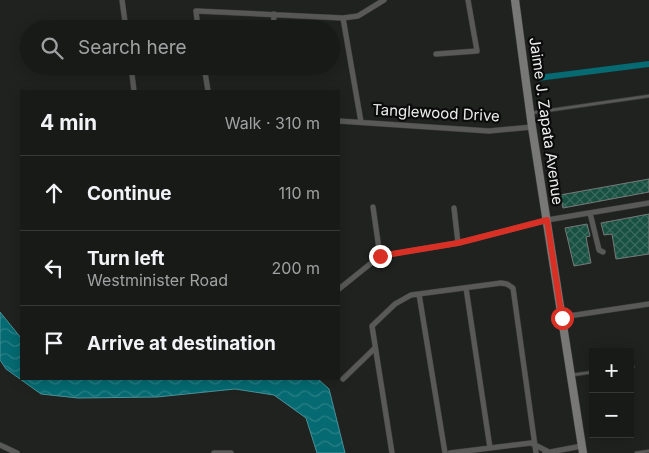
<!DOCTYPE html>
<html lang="en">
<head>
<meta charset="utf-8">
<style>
  body { margin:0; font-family:Inter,sans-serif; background:#252725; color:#f1f3f6 }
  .controls { position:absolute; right:15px; bottom:15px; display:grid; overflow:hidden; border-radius:0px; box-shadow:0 2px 12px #0003 }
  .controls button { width:45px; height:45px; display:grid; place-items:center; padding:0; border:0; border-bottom:1px solid #363837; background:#181a18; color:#f1f3f6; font:25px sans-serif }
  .stop { position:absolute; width:15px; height:15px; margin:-11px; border:4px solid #d93025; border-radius:50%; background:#fff }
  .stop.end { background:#d93025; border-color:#fff; box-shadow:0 1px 5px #0008 }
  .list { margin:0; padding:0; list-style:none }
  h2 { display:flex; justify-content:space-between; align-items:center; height:65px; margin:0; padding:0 20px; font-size:21px }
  h2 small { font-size:16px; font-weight:400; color:#9fa1a2 }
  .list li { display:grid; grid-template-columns:32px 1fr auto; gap:15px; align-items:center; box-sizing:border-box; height:75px; padding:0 20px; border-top:1px solid #363837 }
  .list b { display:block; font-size:19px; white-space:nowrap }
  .list p { margin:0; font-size:16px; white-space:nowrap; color:#9fa1a2 }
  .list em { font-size:16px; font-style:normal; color:#9fa1a2 }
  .icon { flex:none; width:28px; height:28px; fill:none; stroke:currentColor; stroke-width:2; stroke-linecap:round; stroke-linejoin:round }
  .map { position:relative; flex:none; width:649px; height:453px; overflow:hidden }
  .search { position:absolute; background:#181a18; box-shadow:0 2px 12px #0003; left:20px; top:20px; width:320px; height:55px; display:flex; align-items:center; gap:12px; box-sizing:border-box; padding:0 18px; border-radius:28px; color:#9fa1a2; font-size:19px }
  .panel { position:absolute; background:#181a18; box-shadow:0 2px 12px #0003; left:20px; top:90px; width:320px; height:290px; border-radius:0px }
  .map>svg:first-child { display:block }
</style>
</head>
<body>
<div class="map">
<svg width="649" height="453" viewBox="0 0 649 453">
  <defs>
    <pattern id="water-waves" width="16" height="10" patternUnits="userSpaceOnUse" patternTransform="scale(1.25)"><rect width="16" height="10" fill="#056a72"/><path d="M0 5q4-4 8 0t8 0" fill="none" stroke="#2a8086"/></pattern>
    <pattern id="building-cross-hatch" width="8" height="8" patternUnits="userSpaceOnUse" patternTransform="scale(1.25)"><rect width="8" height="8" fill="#185141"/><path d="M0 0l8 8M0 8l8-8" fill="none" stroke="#3a6a5d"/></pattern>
  </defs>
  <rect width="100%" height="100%" fill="#202220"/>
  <path fill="url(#water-waves)" stroke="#4a9197" d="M 0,312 L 21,338 L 21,379 L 318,379 L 329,389 L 345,453 L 317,453 L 306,418 L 274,395 L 235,389 L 157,397 L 78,398 L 41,394 L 6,369 L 0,360 Z"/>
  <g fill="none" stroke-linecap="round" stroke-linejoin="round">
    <path stroke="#056a72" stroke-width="6" d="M 538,78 L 649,64"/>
  </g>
  <path fill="url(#building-cross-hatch)" stroke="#767a79" d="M 649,179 L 649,192 L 563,208 L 560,195 Z
    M 649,214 L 649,254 L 616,259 L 612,234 L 604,235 L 601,223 Z
    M 587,224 L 590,236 L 586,237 L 591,263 L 574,266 L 565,228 Z"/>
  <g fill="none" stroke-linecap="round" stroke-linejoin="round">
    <defs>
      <path id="lane" d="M 531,113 L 649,96
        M 630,367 L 633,367
        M 572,375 L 593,372
        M 636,453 L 649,451"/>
      <path id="street" d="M 122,0 L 126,29
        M 343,18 L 361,122
        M 198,29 L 196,11 L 343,18 L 358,16 L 384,0
        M 273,29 L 274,14
        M 436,54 L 477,51 L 468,0
        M 131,66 L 134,91
        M 204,66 L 208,91
        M 339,121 L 489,131 L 532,127
        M 373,207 L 380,256
        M 454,208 L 458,243
        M 590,213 L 599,250 L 603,252
        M 466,288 L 490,448
        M 339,289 L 380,256 L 458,243 L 547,220 L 649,203
        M 419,294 L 445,453
        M 562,317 L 649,304
        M 343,379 L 375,348
        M 0,445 L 17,453
        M 214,453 L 231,453
        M 392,453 L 372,326 L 395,304 L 411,295 L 501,283 L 507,284 L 513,288 L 536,453
        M 450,453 L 531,443 L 547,451
        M 545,453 L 582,446"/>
      <path id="secondary" d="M 515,0 L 532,127 L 583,453"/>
    </defs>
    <use href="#lane" stroke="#3d3e3d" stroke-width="4"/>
    <use href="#street" stroke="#3d3e3d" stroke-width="6"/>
    <use href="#secondary" stroke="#3d3e3d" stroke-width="9"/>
    <use href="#lane" stroke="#595957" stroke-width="2.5"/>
    <use href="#street" stroke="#595957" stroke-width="5"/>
    <use href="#secondary" stroke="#787876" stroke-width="8"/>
  </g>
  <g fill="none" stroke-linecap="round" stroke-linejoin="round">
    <path stroke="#d93025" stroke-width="6" d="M 380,256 L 458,243 L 547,220 L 562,318"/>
  </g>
  <g text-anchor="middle" stroke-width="4.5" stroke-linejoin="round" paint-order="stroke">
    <g font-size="15" fill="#ecedec" stroke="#0a0b0a">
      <text transform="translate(436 113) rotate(3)" y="5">Tanglewood Drive</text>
      <text transform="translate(546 121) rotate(82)" y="5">Jaime J. Zapata Avenue</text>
    </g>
  </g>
</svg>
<div class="controls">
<button>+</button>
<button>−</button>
</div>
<div class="stop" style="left:562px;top:318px"></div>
<div class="stop end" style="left:380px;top:256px"></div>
<div class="search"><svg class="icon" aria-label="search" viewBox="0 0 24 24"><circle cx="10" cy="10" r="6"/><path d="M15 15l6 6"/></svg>Search here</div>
<section class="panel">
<h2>4 min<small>Walk · 310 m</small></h2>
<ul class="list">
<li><svg class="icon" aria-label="ahead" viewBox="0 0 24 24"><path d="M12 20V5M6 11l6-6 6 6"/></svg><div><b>Continue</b></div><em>110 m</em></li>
<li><svg class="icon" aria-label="left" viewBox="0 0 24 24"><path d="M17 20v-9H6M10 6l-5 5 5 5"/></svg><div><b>Turn left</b><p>Westminister Road</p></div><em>200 m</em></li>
<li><svg class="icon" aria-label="arrive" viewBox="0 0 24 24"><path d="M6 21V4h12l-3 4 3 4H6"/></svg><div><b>Arrive at destination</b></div></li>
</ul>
</section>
</div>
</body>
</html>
